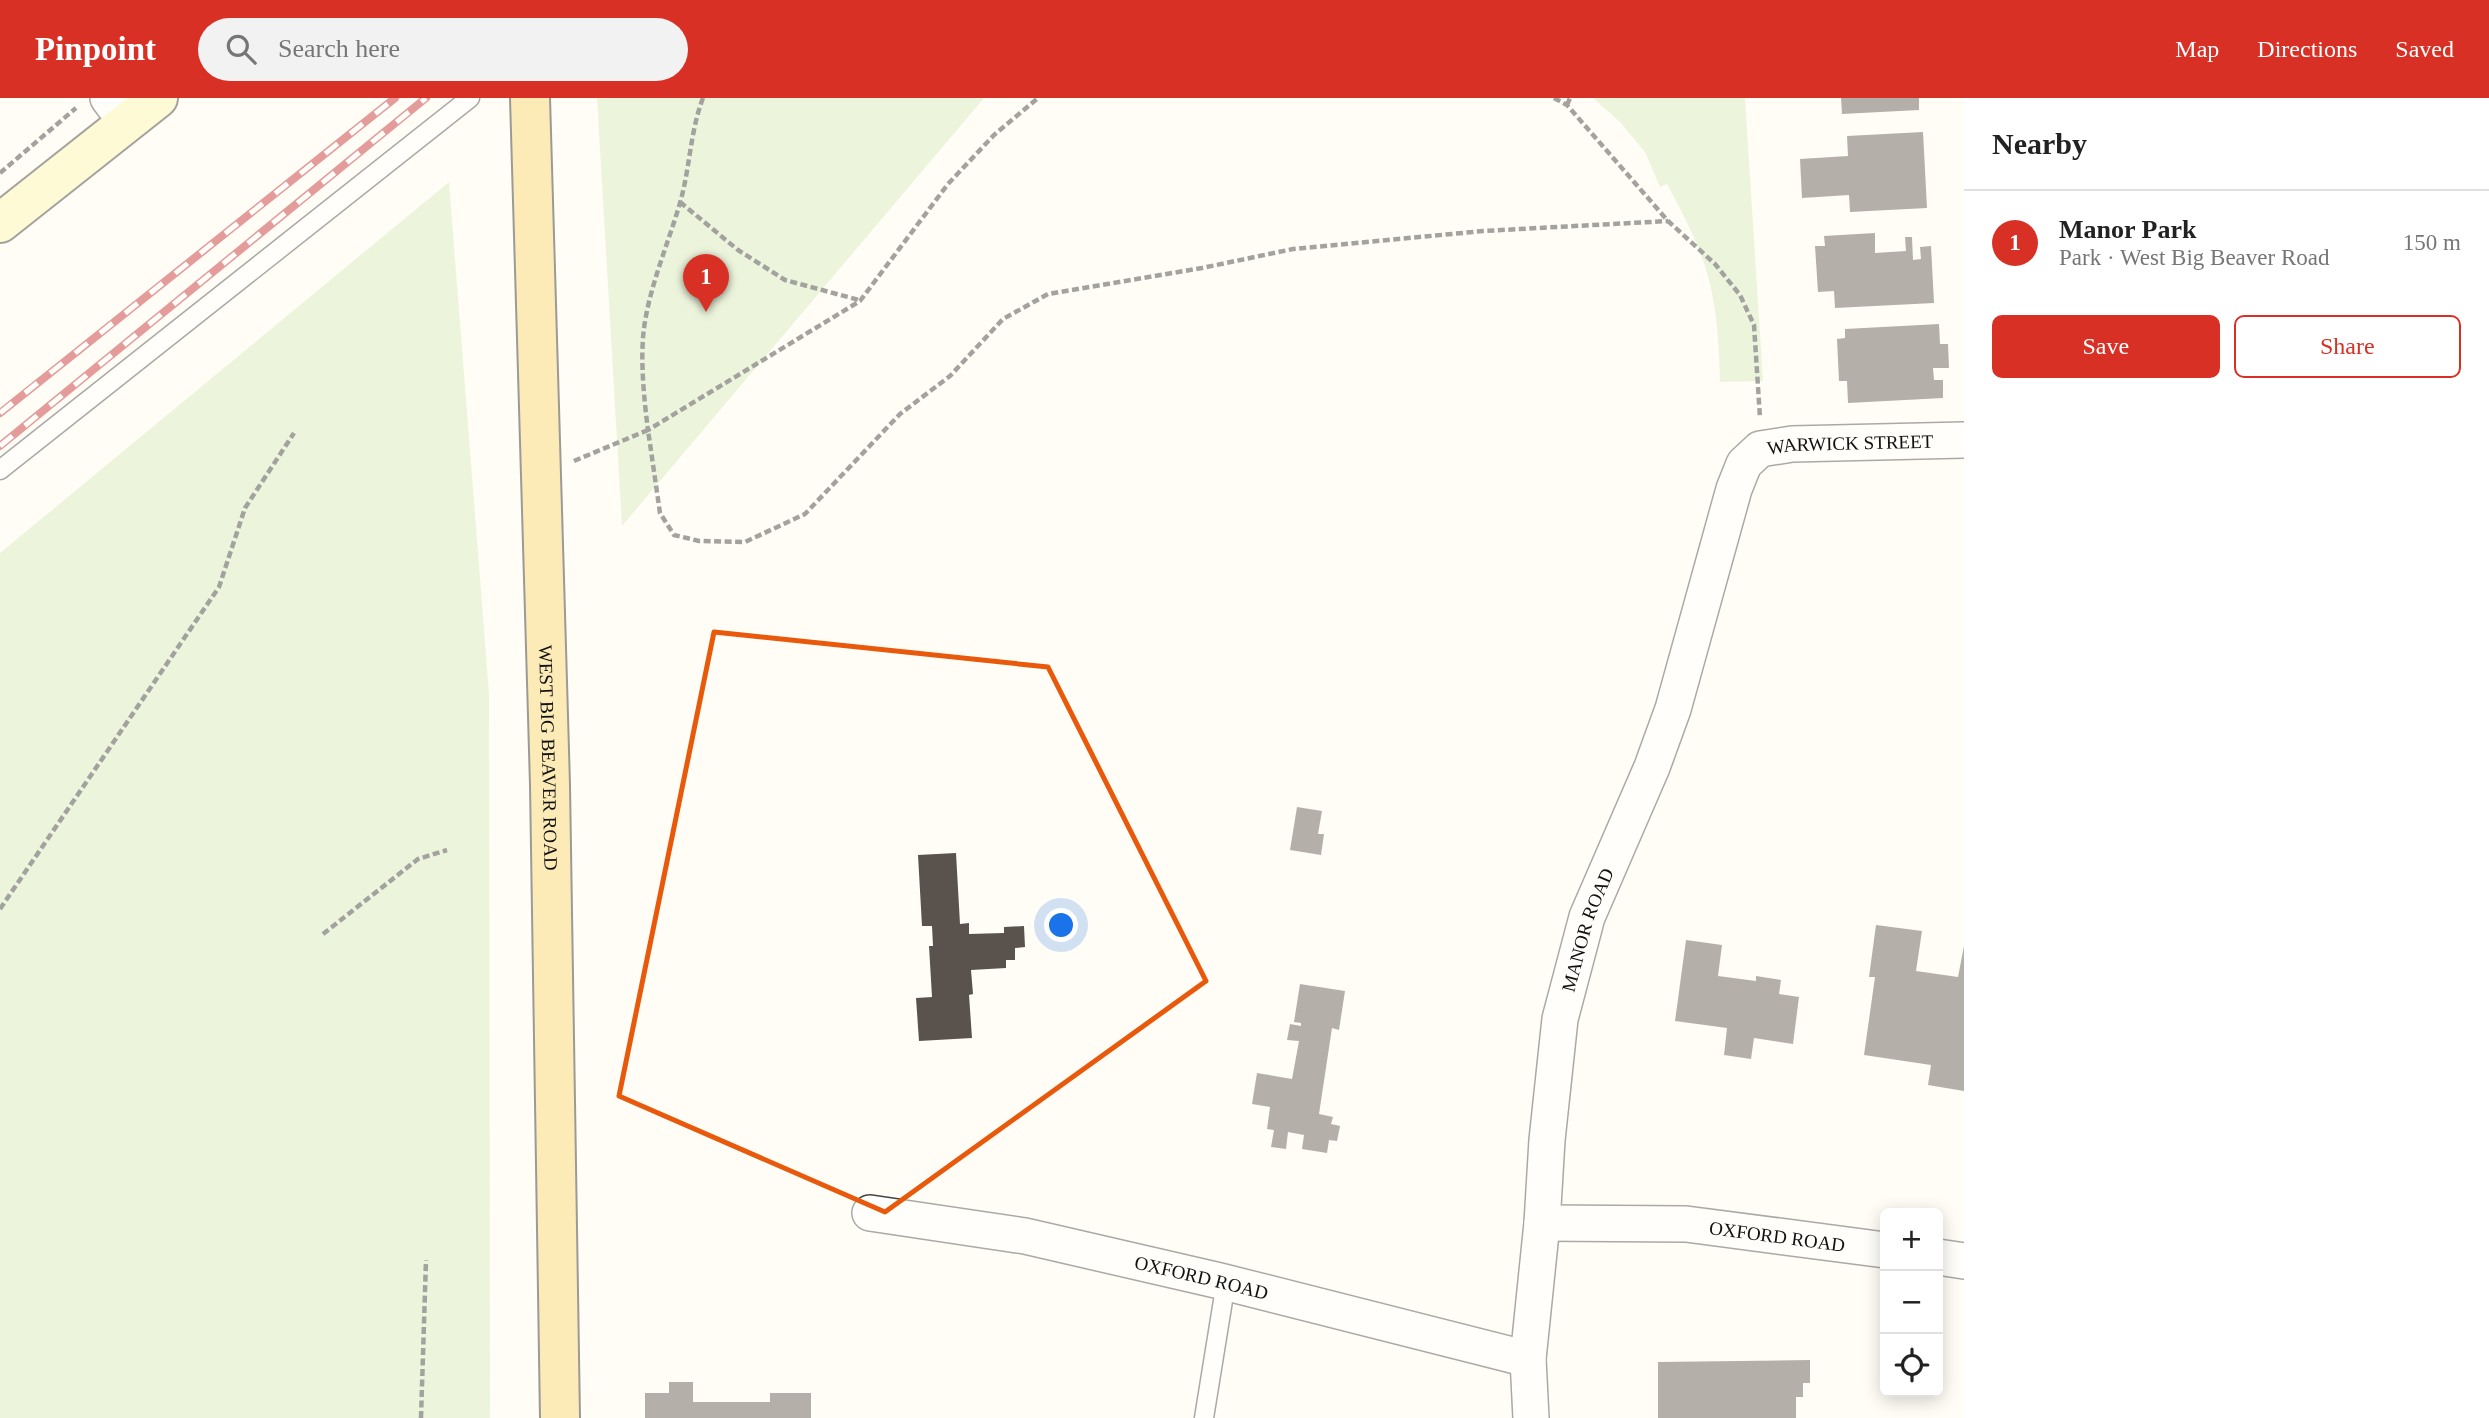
<!DOCTYPE html>
<html lang="en">
<head>
<meta charset="utf-8">
<style>
  body { margin:0; font-family:Georgia,serif; background:#f2f2f2; color:#222 }
  .controls { position:absolute; right:21px; bottom:21px; display:grid; overflow:hidden; border-radius:10px; box-shadow:0 4px 18px #0003 }
  .controls button { width:63px; height:63px; display:grid; place-items:center; padding:0; border:0; border-bottom:2px solid #e0e0e0; background:#fff; color:#222; font:35px sans-serif }
  .you { position:absolute; left:1062px; top:828px; width:24px; height:24px; margin:-18px; border:5px solid #fff; border-radius:50%; background:#1a73e8; box-shadow:0 0 0 10px #1a73e833 }
  .badge { display:grid; place-items:center; width:46px; height:46px; border-radius:50%; background:#d93025; color:#fff; font-size:23px; font-weight:700 }
  .pin { position:absolute; translate:-50% -58px; filter:drop-shadow(0 2px 4px #0008) }
  .pin::after { content:''; position:absolute; top:37px; width:24px; height:21px; background:inherit; clip-path:polygon(0 0,100% 0,50% 100%) }
  .list { margin:0; padding:0; list-style:none }
  h2 { display:flex; justify-content:space-between; align-items:center; height:91px; margin:0; padding:0 28px; font-size:30px }
  h2 small { font-size:23px; font-weight:400; color:#767676 }
  .list li { display:grid; grid-template-columns:46px 1fr auto; gap:21px; align-items:center; box-sizing:border-box; height:105px; padding:0 28px; border-top:2px solid #e0e0e0 }
  .list b { display:block; font-size:26px; white-space:nowrap }
  .list p { margin:0; font-size:23px; white-space:nowrap; color:#767676 }
  .list em { font-size:23px; font-style:normal; color:#767676 }
  .actions { display:flex; gap:14px; padding:21px 28px }
  .actions a { flex:1; padding:16px 0; border:2px solid #d93025; border-radius:10px; text-align:center; font-size:24px; color:#d93025 }
  .actions .main { background:#d93025; color:#fff }
  .icon { flex:none; width:38px; height:38px; fill:none; stroke:currentColor; stroke-width:2; stroke-linecap:round; stroke-linejoin:round }
  .map { position:relative; flex:none; width:1964px; height:1320px; overflow:hidden }
  header { display:flex; align-items:center; gap:42px; box-sizing:border-box; height:98px; padding:0 35px; background:#d93025; color:#fff }
  header strong { font-size:33px }
  nav { display:flex; gap:38px; margin-inline-start:auto; font-size:24px }
  .search { width:490px; height:63px; background:#f2f2f2; display:flex; align-items:center; gap:18px; box-sizing:border-box; padding:0 24px; border-radius:38px; color:#767676; font-size:26px }
  main { display:flex }
  aside { flex:1; background:#fff }
  .map>svg:first-child { display:block }
</style>
</head>
<body>
<header>
<strong>Pinpoint</strong>
<div class="search"><svg class="icon" aria-label="search" viewBox="0 0 24 24"><circle cx="10" cy="10" r="6"/><path d="M15 15l6 6"/></svg>Search here</div>
<nav><a>Map</a><a>Directions</a><a>Saved</a></nav>
</header>
<main>
<div class="map">
<svg width="1964" height="1320" viewBox="0 0 1964 1320">
  <rect width="100%" height="100%" fill="#fffdf5"/>
  <path fill="#d5ebbd" d="M 597,0 L 984,0 L 622,428 Z
    M 1593,0 L 1745,0 L 1763,283 L 1720,284 C 1719,245 1717,203 1704,165 C 1695,138 1681,112 1667,86 L 1660,89 L 1645,54 L 1620,24 Z
    M 449,84 L 489,595 L 490,1320 L 0,1320 L 0,455 Z"/>
  <path fill="#5a524d" d="M 1841,0 L 1919,0 L 1919,12 L 1842,16 Z
    M 1923,34 L 1927,110 L 1850,114 L 1849,97 L 1802,100 L 1800,61 L 1848,58 L 1847,38 Z
    M 1875,135 L 1875,155 L 1906,153 L 1905,139 L 1912,139 L 1913,162 L 1921,161 L 1920,149 L 1931,148 L 1934,205 L 1835,210 L 1834,193 L 1818,194 L 1815,148 L 1825,148 L 1824,138 Z
    M 1939,226 L 1940,246 L 1948,246 L 1949,270 L 1933,270 L 1934,282 L 1943,282 L 1943,300 L 1848,305 L 1847,283 L 1839,283 L 1837,241 L 1845,240 L 1845,231 Z
    M 1297,709 L 1322,713 L 1318,736 L 1324,736 L 1321,757 L 1290,752 Z
    M 956,755 L 960,826 L 969,825 L 969,836 L 1004,835 L 1004,829 L 1024,828 L 1025,849 L 1015,850 L 1015,862 L 1006,862 L 1006,870 L 971,872 L 973,896 L 969,897 L 972,940 L 919,943 L 916,900 L 932,899 L 929,848 L 933,848 L 932,828 L 922,828 L 918,757 Z
    M 1876,827 L 1922,833 L 1916,873 L 1958,879 L 1964,848 L 1964,993 L 1928,987 L 1931,967 L 1864,957 L 1875,879 L 1869,879 Z
    M 1686,842 L 1722,847 L 1718,878 L 1756,883 L 1756,878 L 1781,882 L 1779,896 L 1799,899 L 1793,946 L 1754,940 L 1751,961 L 1724,957 L 1727,930 L 1675,923 Z
    M 1300,886 L 1345,893 L 1339,932 L 1332,930 L 1319,1016 L 1333,1019 L 1331,1026 L 1340,1028 L 1337,1043 L 1329,1042 L 1327,1055 L 1302,1051 L 1304,1037 L 1288,1034 L 1286,1051 L 1271,1049 L 1274,1032 L 1267,1031 L 1270,1009 L 1252,1006 L 1257,975 L 1292,981 L 1299,943 L 1287,942 L 1290,926 L 1301,928 L 1301,925 L 1294,924 Z
    M 1810,1262 L 1810,1285 L 1803,1285 L 1803,1299 L 1796,1299 L 1796,1320 L 1658,1320 L 1658,1264 Z
    M 669,1284 L 693,1284 L 693,1304 L 770,1304 L 770,1295 L 811,1295 L 811,1320 L 645,1320 L 645,1295 L 669,1295 Z"/>
  <g fill="none" stroke-linecap="round" stroke-linejoin="round">
    <defs>
      <path id="lane" d="M 0,372 L 470,0
        M 1204,1320 L 1226,1184"/>
      <g id="street">
        <path d="M 108,0 L 126,24"/>
        <path id="s1" d="M 870,1115 L 1025,1138 L 1220,1183 L 1528,1261"/>
        <path id="s2" d="M 1542,1125 L 1686,1126 L 1885,1152"/>
        <path d="M 1938,1159 L 1964,1163"/>
        <path id="s3" d="M 1531,1320 L 1528,1261 L 1542,1125 L 1547,1042 L 1560,921 L 1587,819 L 1652,669 L 1673,611 L 1734,391 L 1744,366 L 1760,351 L 1792,346 L 1964,342"/>
      </g>
      <path id="secondary" d="M 0,125 L 158,0"/>
      <g id="primary">
        <path id="s4" d="M 530,0 L 550,687 L 560,1320"/>
      </g>
    </defs>
    <use href="#lane" stroke="#444" stroke-width="21"/>
    <use href="#street" stroke="#444" stroke-width="38"/>
    <use href="#secondary" stroke="#333" stroke-width="42"/>
    <use href="#primary" stroke="#222" stroke-width="42"/>
    <path stroke="#333" stroke-width="4.5" stroke-dasharray="7 3.5" stroke-linecap="butt" d="M 703,0 C 690,34 690,70 680,105 C 668,146 650,187 644,230 C 640,261 644,301 648,332 L 860,203 L 948,86 L 994,37 L 1038,0
      M 1554,0 L 1567,7 L 1668,123 L 1715,166 L 1740,197 L 1754,227 L 1760,320
      M 1567,7 L 1570,0
      M 0,75 L 76,10
      M 680,104 L 738,152 L 785,182 L 859,202
      M 574,363 L 648,332 L 660,415 L 674,437 L 699,443 L 745,444 L 805,416 L 900,316 L 950,278 L 1003,221 L 1048,196 L 1202,170 L 1293,151 L 1483,133 L 1668,123
      M 0,811 L 219,489 L 245,410 L 294,335
      M 323,836 L 418,761 L 447,752
      M 421,1320 L 426,1162"/>
    <use href="#lane" stroke="#fff" stroke-width="18"/>
    <use href="#street" stroke="#fff" stroke-width="35"/>
    <use href="#secondary" stroke="#fff6b0" stroke-width="38"/>
    <use href="#primary" stroke="#f9d66b" stroke-width="38"/>
    <defs>
      <path id="rail" d="M 0,315 L 395,0
        M 0,348 L 426,0"/>
    </defs>
    <use href="#rail" stroke="#c4262e" stroke-width="8"/>
    <use href="#rail" stroke="#fff" stroke-width="5" stroke-dasharray="16" stroke-linecap="butt"/>
  </g>
  <path d="M0 0H1964V1320H0ZM 714,534 L 1048,569 L 1206,883 L 885,1114 L 619,998 Z" fill="#fffdf5" fill-opacity=".55" fill-rule="evenodd"/>
  <path fill="none" stroke="#e8590c" stroke-width="5" stroke-linejoin="round" d="M 714,534 L 1048,569 L 1206,883 L 885,1114 L 619,998 Z"/>
  <g text-anchor="middle" stroke-width="7" stroke-linejoin="round" paint-order="stroke">
    <g font-size="19" fill="#111" stroke="#fff">
      <text dy="7" stroke="none"><textPath href="#s3" startOffset="1099">WARWICK STREET</textPath></text>
      <text dy="7" stroke="none"><textPath href="#s4" startOffset="660">WEST BIG BEAVER ROAD</textPath></text>
      <text dy="7" stroke="none"><textPath href="#s3" startOffset="494">MANOR ROAD</textPath></text>
      <text dy="7" stroke="none"><textPath href="#s2" startOffset="236">OXFORD ROAD</textPath></text>
      <text dy="7" stroke="none"><textPath href="#s1" startOffset="338">OXFORD ROAD</textPath></text>
    </g>
  </g>
</svg>
<div class="controls">
<button>+</button>
<button>−</button>
<button><svg class="icon" aria-label="locate" viewBox="0 0 24 24"><circle cx="12" cy="12" r="6"/><path d="M12 2v4M12 18v4M2 12h4M18 12h4"/></svg></button>
</div>
<div class="you"></div>
<div class="pin badge" style="left:706px;top:214px">1</div>
</div>
<aside>
<h2>Nearby<small></small></h2>
<ul class="list">
<li><span class="badge">1</span><div><b>Manor Park</b><p>Park · West Big Beaver Road</p></div><em>150 m</em></li>
</ul>
<div class="actions"><a class="main">Save</a><a>Share</a></div>
</aside>
</main>
</body>
</html>
